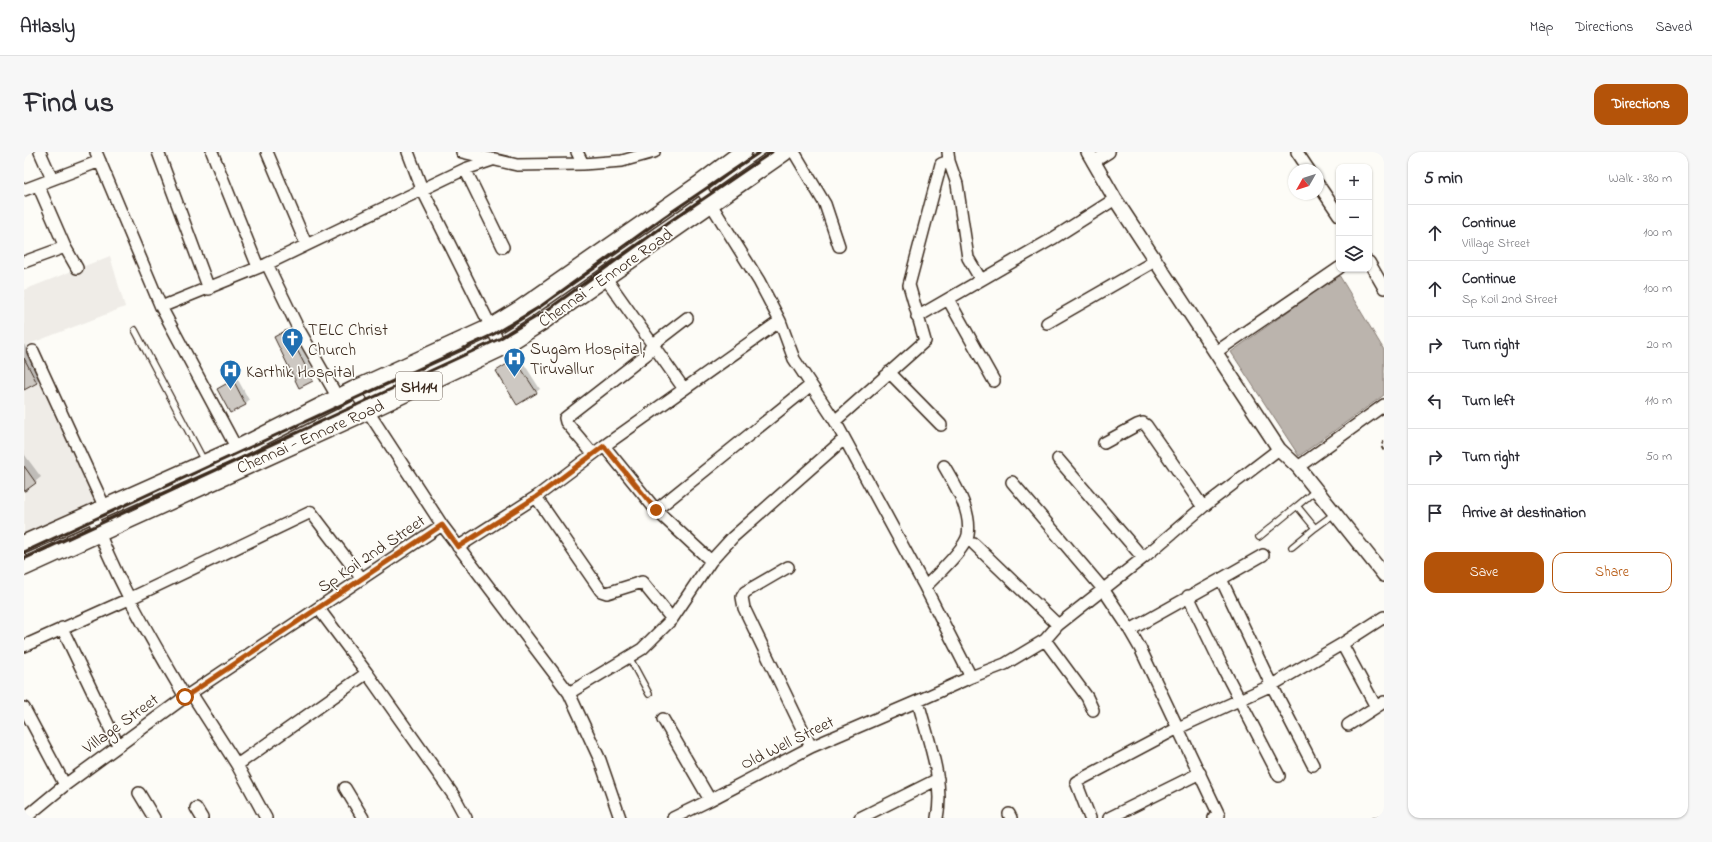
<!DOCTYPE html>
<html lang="en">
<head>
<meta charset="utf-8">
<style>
  body { margin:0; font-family:"Indie Flower",sans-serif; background:#f7f7f7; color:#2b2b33 }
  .controls { position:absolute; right:12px; top:12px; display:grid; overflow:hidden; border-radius:8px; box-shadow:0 1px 3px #0004 }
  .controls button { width:36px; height:36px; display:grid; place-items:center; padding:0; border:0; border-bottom:1px solid #e1e1e2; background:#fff; color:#2b2b33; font:20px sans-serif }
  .compass { position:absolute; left:1264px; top:12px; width:36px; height:36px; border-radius:50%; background:#fff; box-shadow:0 1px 3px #0004; rotate:231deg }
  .stop { position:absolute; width:12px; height:12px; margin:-9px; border:3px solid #b45309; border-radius:50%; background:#fff }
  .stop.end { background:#b45309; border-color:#fff; box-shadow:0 1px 4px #0008 }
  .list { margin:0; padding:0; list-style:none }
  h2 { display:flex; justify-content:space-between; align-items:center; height:52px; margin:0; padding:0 16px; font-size:17px }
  h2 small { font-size:13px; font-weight:400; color:#7c7c81 }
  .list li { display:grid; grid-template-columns:26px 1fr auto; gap:12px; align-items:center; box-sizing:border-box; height:56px; padding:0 16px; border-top:1px solid #e1e1e2 }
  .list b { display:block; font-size:15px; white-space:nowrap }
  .list p { margin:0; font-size:13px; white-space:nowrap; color:#7c7c81 }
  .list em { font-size:13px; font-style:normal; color:#7c7c81 }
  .actions { display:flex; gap:8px; padding:12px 16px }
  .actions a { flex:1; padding:9px 0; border:1px solid #b45309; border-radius:12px; text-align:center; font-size:14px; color:#b45309 }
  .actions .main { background:#b45309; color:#fff }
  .icon { flex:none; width:22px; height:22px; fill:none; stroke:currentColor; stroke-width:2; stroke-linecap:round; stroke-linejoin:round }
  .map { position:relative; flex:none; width:1360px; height:666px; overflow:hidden; border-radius:12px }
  header { display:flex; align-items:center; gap:24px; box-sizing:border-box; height:56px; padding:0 20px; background:#fff; border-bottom:1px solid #e1e1e2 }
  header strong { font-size:19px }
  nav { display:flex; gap:22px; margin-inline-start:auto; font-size:14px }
  .intro { display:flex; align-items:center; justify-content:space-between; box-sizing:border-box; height:96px; padding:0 24px }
  h1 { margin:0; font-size:28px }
  .button { padding:10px 18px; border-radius:12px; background:#b45309; color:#fff; font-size:14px; font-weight:700 }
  main { display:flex; gap:24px; padding:0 24px }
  aside { flex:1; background:#fff; border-radius:12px; box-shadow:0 1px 3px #0004 }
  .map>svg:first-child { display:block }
</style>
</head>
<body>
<header>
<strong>Atlasly</strong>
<nav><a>Map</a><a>Directions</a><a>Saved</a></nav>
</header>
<div class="intro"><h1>Find us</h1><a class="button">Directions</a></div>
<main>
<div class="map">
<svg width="1360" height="666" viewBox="0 0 1360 666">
  <rect width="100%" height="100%" fill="#fdfcf7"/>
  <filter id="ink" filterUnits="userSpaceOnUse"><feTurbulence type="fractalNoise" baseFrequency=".025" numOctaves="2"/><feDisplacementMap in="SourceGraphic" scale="8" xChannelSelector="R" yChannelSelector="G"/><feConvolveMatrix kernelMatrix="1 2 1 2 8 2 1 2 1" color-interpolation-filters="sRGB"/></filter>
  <g filter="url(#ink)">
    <path fill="#efece7" d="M 86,104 L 101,155 L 3,193 L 72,352 L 0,384 L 0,138 Z"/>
    <path fill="#bbb4ad" stroke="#887d74" d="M 1315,123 L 1360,198 L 1360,243 L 1275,304 L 1207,200 Z"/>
    <path fill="#0003" d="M 267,175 L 292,224 L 276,234 L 251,185 Z
      M 0,192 L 17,225 L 12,230 L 0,236 Z
      M 495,204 L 516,237 L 512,240 L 473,219 Z
      M 213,226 L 225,248 L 221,252 L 194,237 Z
      M 0,302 L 17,325 L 1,338 L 0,337 Z"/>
    <path fill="#cdc8c2" stroke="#3b2a1e" d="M 263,178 L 289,229 L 275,236 L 250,185 Z
      M 0,206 L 13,231 L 0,238 Z
      M 491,207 L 513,241 L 493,253 L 472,219 Z
      M 209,228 L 222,253 L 206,261 L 193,237 Z
      M 0,314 L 12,331 L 1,339 L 0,339 Z"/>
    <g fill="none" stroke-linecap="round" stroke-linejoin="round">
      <defs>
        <path id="service" d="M 111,178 L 180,309
          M 1292,338 L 1273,354 L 1291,376 L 1310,362
          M 1235,385 L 1273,354
          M 1268,395 L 1291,376
          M 605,505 L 625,542"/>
        <path id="minor" d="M 16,0 L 28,27
          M 72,0 L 137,155 L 213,297
          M 134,0 L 185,137
          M 188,0 L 234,115
          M 243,0 L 282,92
          M 384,0 L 398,37 L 477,195
          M 438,0 L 493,13 L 559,12 L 598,9 L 630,0
          M 553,0 L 559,12
          M 770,0 L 801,52 L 815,94
          M 1273,0 L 1285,18
          M 925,9 L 933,32 L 944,106 L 957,128
          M 1069,10 L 1085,0
          M 441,17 L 479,95
          M 1294,32 L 1315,63
          M 14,33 L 41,95 L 53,116
          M 675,33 L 735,129 L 756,169 L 770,207 L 811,269 L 901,435 L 947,525
          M 0,38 L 76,9
          M 0,110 L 41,95
          M 1345,110 L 1360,136
          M 243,112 L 274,176 L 314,246
          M 581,125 L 660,237
          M 924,147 L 970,229
          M 137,155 L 243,112 L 441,17 L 471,7
          M 893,165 L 1028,87 L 1091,47
          M 1023,171 L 1131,109
          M 9,199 L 81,356
          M 1192,200 L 1315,116
          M 865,220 L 917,273
          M 330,238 L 418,373 L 545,541 L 576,608 L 596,666
          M 811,269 L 901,189 L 885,133 L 917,12 L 925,9 L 924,0
          M 1080,291 L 1113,273 L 1119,271 L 1122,273 L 1179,355
          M 580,294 L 632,358 L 687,409
          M 569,302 L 542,270 L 541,266 L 623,202 L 628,193 L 663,166
          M 1034,307 L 1119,406
          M 1274,315 L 1360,253
          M 988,330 L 1079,437 L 1101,470 L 1116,496 L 1195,663 L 1190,666
          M 512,345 L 577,439 L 583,441 L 618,430 L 648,467
          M 632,358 L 787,233
          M 68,362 C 91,427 127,486 161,545
          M 950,392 L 1034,473
          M 434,395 L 512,345 L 580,294 L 756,169
          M 764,415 L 721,440 L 718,445 L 720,456 L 787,595
          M 1197,427 L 1239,403
          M 901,435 C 912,424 941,397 944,383 C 948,359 931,333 920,314
          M 1164,444 L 1197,512 L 1255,624
          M 295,457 L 343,521 L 430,644 L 442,666
          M 38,476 L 94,593
          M 1106,478 L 1197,427 L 1243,524 L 1289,613
          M 1021,488 L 1063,545 L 1069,558
          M 1318,492 L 1352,555 L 1360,550
          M 0,494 L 105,447 L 287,360 L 338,427
          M 167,541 L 213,613 L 242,666
          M 545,541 L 618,497 L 648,467 L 687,409 L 709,385 L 820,287
          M 894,549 C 903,586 921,628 913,666
          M 0,556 L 41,633
          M 639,567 L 686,648
          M 1324,573 L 1352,555
          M 213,613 L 343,521
          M 321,636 L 339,666
          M 115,641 L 130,666
          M 172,656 L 178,666
          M 985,662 L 987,666
          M 1,666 L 41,633 L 161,545 L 418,373
          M 649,666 L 686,648 L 787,595 L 894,549 L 947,525 L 981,512 L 1021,488 L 1034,473 L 1119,406 L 1179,355 L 1255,297
          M 836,666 L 914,627
          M 1066,666 L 1052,630 L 1154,576 L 1248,533 L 1318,492 L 1360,465
          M 1085,666 L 1176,621"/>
        <path id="tertiary" d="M 1064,0 L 1091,47 L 1255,297 L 1274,315 L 1360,423"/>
        <path id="primary" d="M 0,392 L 213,297 L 330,238 L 468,175 L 497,157 L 675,33 L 719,0
          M 0,415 L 343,259 L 474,197 L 517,170 L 760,0"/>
      </defs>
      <use href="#service" stroke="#3b2a1e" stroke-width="8"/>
      <use href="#minor" stroke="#3b2a1e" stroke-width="14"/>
      <use href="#tertiary" stroke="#3b2a1e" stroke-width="16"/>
      <use href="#primary" stroke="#3b2a1e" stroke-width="20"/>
      <path stroke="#3b2a1e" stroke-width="2" stroke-dasharray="4 3" stroke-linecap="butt" d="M 1360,289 L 1357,294 L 1360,299"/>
      <use href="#service" stroke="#fdfcf7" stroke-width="5.5"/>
      <use href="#minor" stroke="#fdfcf7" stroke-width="11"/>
      <use href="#tertiary" stroke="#fdfcf7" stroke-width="13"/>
      <use href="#primary" stroke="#fdfcf7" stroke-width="17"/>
      <path stroke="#3b2a1e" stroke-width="3" d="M 0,400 L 470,182 L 517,154 L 640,65 L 736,0
        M 0,407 L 475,187 L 522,159 L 644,71 L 748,0
        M 1350,666 L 1360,664"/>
    </g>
  </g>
  <g fill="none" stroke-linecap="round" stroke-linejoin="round" filter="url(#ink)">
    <path stroke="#b45309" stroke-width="5" d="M 161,545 L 418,373 L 434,395 L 512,345 L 580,294 L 632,358"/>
  </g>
  <defs>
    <symbol id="church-pin" viewBox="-11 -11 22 30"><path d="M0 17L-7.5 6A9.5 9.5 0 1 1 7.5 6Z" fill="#1f6fb2" stroke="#fdfcf7"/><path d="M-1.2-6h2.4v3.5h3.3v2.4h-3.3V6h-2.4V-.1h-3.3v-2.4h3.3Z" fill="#fff"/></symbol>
    <symbol id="hospital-pin" viewBox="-11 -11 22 30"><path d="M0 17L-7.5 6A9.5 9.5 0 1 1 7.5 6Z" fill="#1f6fb2" stroke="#fdfcf7"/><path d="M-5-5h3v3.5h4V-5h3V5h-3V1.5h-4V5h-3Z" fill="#fff"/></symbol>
  </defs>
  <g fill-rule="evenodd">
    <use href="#church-pin" x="256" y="174" width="25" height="34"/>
    <use href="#hospital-pin" x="478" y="194" width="25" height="34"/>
    <use href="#hospital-pin" x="194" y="206" width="25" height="34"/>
  </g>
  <g text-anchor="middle" stroke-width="3.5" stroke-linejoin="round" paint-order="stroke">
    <rect fill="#fdfcf7" stroke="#75695f" stroke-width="1" x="372" y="220" width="46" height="28" rx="3"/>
    <g font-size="16" font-weight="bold" fill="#3b2a1e">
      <text x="395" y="240">SH114</text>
    </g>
    <g font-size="17" fill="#3b2a1e" stroke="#fdfcf7">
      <text transform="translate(581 125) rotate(-35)" y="6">Chennai - Ennore Road</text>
      <text transform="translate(286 284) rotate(-24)" y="6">Chennai - Ennore Road</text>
      <text transform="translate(347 401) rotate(-34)" y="6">Sp Koil 2nd Street</text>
      <text transform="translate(96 571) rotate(-36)" y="6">Village Street</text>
      <text transform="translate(763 590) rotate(-26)" y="6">Old Well Street</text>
    </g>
    <g font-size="17" fill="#3b2a1e" stroke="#fdfcf7" text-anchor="start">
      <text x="284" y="183">TELC Christ<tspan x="284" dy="20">Church</tspan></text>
      <text x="506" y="202">Sugam Hospital,<tspan x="506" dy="20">Tiruvallur</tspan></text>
      <text x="222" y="225">Karthik Hospital</text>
    </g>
  </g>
</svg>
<div class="controls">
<button>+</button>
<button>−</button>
<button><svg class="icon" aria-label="layers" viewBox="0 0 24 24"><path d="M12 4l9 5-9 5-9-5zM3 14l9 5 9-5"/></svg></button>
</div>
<svg class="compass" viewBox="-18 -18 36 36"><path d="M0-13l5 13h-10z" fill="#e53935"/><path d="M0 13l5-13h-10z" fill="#7c7c81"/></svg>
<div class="stop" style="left:161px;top:545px"></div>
<div class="stop end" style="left:632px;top:358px"></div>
</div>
<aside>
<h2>5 min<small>Walk · 380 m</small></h2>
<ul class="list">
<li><svg class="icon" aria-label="ahead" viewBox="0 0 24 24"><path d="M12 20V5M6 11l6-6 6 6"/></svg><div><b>Continue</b><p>Village Street</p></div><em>100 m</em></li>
<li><svg class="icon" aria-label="ahead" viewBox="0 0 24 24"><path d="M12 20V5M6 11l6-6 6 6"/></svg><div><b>Continue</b><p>Sp Koil 2nd Street</p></div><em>100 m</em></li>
<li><svg class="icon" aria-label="right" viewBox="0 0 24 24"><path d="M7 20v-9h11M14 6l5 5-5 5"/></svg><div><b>Turn right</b></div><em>20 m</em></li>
<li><svg class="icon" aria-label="left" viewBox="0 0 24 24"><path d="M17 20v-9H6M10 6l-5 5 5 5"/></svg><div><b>Turn left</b></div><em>110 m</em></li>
<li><svg class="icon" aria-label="right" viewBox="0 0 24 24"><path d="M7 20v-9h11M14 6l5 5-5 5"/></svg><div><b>Turn right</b></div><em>50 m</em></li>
<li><svg class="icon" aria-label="arrive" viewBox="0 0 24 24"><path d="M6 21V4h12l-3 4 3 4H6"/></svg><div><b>Arrive at destination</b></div></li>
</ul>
<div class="actions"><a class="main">Save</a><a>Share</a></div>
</aside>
</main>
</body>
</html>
